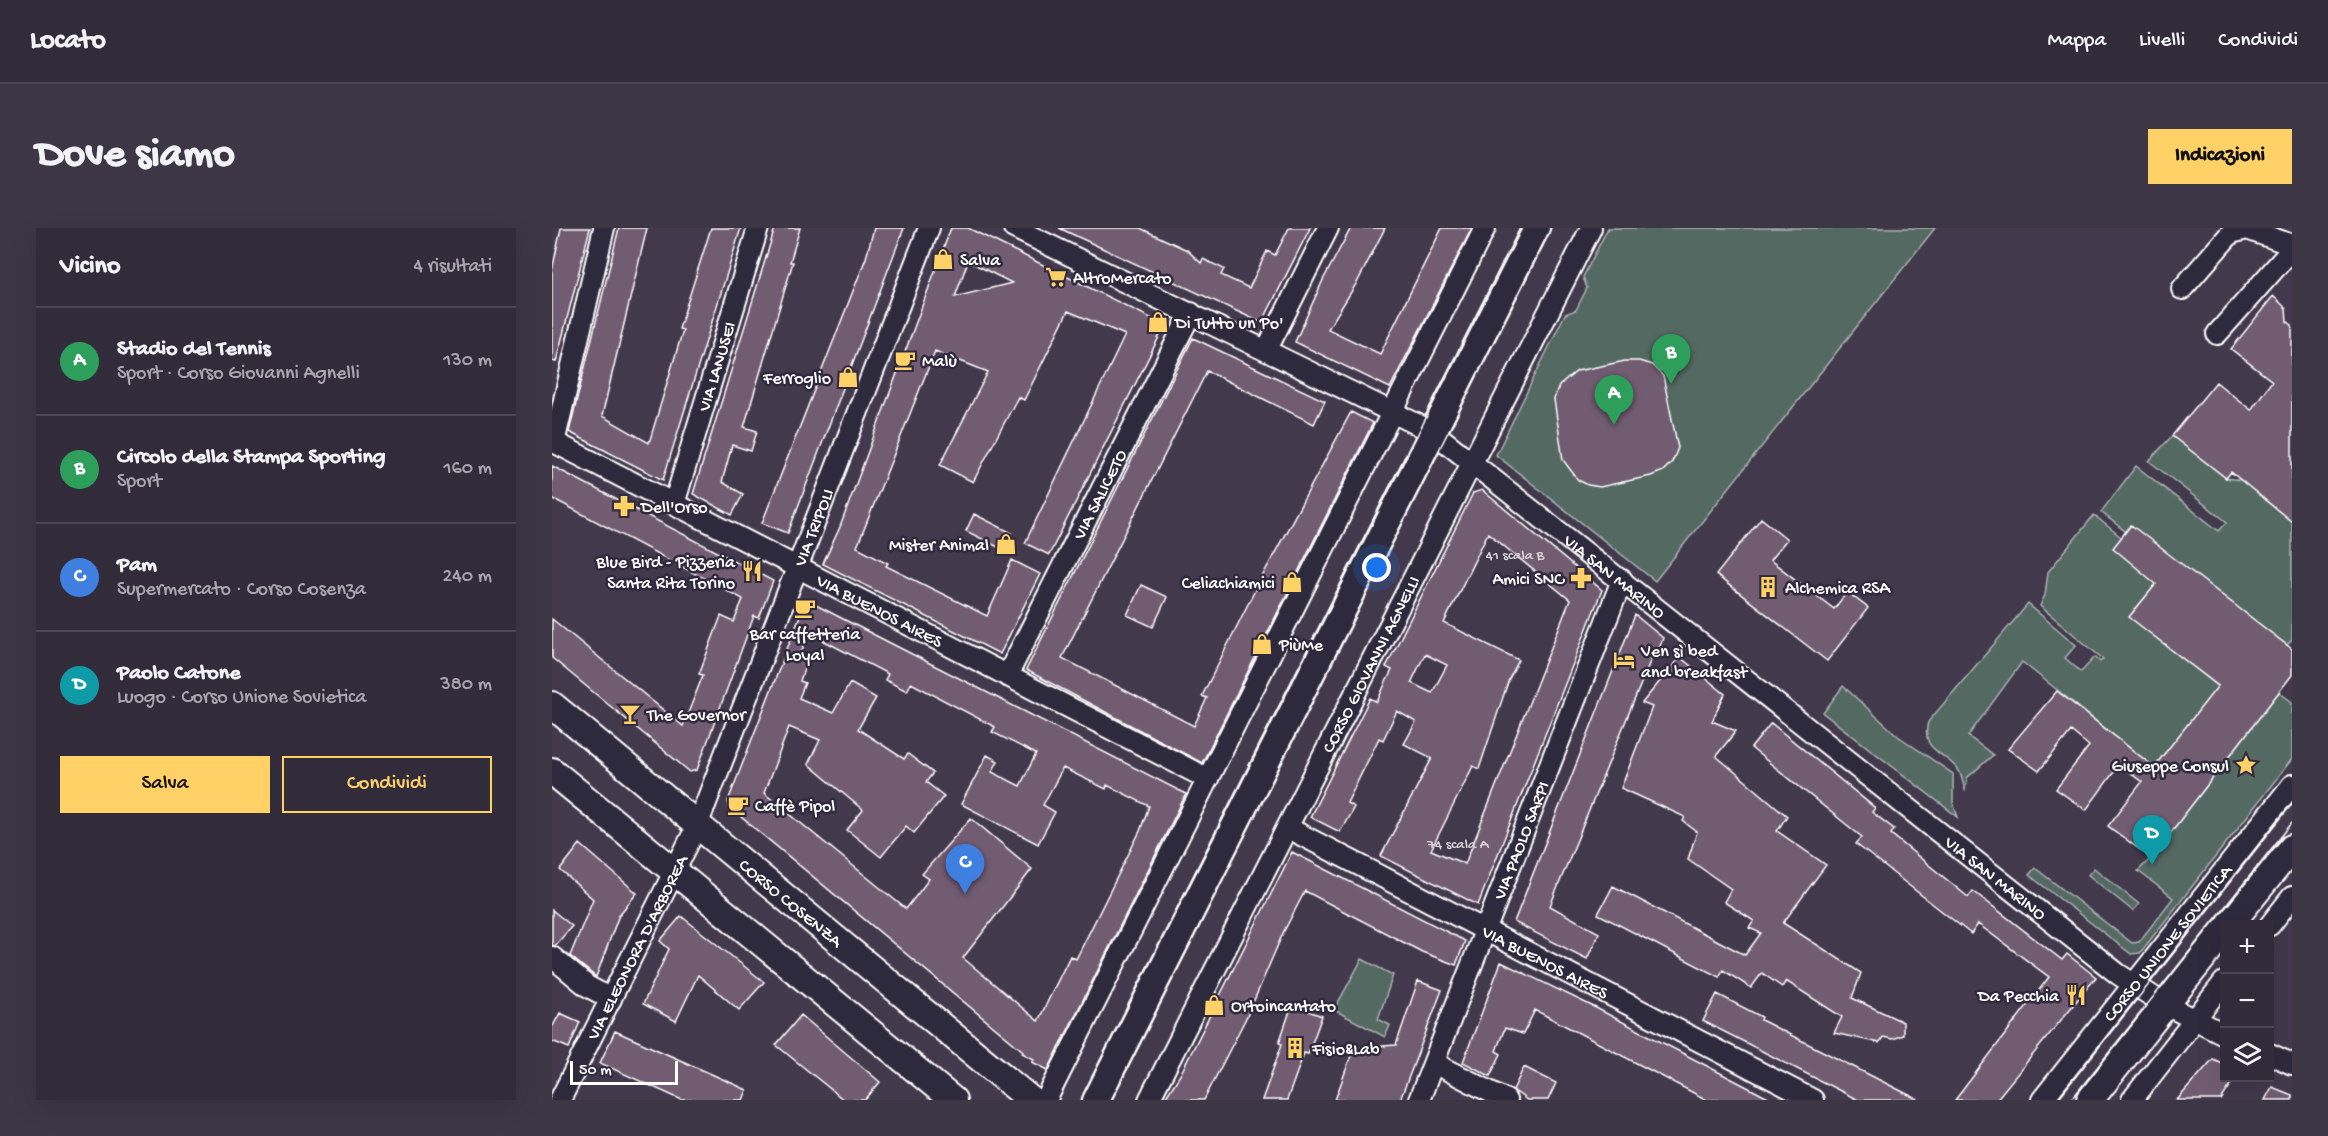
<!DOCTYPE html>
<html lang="it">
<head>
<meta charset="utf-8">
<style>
  body { margin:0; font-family:"Gochi Hand",sans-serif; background:#3d3745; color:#f1f3f6 }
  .controls { position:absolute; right:18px; bottom:18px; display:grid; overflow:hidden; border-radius:0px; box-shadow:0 6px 24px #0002 }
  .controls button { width:54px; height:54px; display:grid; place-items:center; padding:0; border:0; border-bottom:2px solid #4d4754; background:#322b3a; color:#f1f3f6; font:30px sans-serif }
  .scale { position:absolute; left:18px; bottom:15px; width:108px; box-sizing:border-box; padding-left:6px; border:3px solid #fff; border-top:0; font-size:16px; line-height:21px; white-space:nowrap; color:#fff; -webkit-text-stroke:4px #2f2a3d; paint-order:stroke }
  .you { position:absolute; left:825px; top:340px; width:21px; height:21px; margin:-15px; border:4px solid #fff; border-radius:50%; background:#1a73e8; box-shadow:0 0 0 9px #1a73e833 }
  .badge { display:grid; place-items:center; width:39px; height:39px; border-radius:50%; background:#ffd166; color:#fff; font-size:20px; font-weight:700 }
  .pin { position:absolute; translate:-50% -50px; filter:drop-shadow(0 2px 3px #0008) }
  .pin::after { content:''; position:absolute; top:32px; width:21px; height:18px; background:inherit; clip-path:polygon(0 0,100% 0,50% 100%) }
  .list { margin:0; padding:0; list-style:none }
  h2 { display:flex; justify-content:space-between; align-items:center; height:78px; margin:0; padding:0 24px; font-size:26px }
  h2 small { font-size:20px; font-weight:400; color:#a8a7af }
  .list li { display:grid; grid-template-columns:39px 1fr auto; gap:18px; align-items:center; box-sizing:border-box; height:108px; padding:0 24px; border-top:2px solid #4d4754 }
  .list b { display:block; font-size:22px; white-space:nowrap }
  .list p { margin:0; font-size:20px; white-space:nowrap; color:#a8a7af }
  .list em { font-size:20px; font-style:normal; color:#a8a7af }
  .actions { display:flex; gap:12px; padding:18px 24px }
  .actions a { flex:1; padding:14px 0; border:2px solid #ffd166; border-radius:0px; text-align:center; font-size:21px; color:#ffd166 }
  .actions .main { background:#ffd166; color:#111 }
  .icon { flex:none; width:33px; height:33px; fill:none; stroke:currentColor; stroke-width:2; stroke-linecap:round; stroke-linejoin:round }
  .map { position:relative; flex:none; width:1740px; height:872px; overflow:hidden; border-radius:0px }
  header { display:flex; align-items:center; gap:36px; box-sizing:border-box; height:84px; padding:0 30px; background:#322b3a; border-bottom:2px solid #4d4754 }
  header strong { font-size:28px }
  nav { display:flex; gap:33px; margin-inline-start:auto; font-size:21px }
  .intro { display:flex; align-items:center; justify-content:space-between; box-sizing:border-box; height:144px; padding:0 36px }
  h1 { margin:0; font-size:42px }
  .button { padding:15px 27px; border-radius:0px; background:#ffd166; color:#111; font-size:21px; font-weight:700 }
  main { display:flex; gap:36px; padding:0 36px }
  aside { flex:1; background:#322b3a; border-radius:0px; box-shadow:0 6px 24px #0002 }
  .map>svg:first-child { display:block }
</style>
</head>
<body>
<header>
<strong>Locato</strong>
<nav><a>Mappa</a><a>Livelli</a><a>Condividi</a></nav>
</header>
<div class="intro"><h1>Dove siamo</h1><a class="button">Indicazioni</a></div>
<main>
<aside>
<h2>Vicino<small>4 risultati</small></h2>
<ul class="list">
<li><span class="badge" style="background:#2e9e5b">A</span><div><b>Stadio del Tennis</b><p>Sport · Corso Giovanni Agnelli</p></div><em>130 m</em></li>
<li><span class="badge" style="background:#2e9e5b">B</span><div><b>Circolo della Stampa Sporting</b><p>Sport</p></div><em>160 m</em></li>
<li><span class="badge" style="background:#3f7fe0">C</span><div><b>Pam</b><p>Supermercato · Corso Cosenza</p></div><em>240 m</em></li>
<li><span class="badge" style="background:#0f9aa8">D</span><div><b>Paolo Catone</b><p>Luogo · Corso Unione Sovietica</p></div><em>380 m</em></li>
</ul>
<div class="actions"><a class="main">Salva</a><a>Condividi</a></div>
</aside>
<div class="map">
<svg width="1740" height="872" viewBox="0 0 1740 872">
  <rect width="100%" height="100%" fill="#43394d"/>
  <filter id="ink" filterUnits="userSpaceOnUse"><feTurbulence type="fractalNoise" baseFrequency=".0167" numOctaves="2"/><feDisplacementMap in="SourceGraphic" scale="12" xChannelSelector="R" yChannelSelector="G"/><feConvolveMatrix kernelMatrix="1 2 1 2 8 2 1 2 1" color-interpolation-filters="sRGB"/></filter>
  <g filter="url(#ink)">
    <path fill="#546964" stroke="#aab4b2" stroke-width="1.5" d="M 1056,0 L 1383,0 L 1103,353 L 944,227 L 1013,86 L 1024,82 L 1035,60 L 1031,49 Z
      M 1620,208 L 1674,250 L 1689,252 L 1740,294 L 1740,412 L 1735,417 L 1624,332 L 1578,389 L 1666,458 L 1602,539 L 1470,434 L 1416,508 L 1441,527 L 1415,550 L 1413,562 C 1411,557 1410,548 1407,543 C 1393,523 1368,524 1376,494 L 1476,376 L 1524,417 L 1513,430 L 1529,444 L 1543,429 L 1548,434 L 1551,431 L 1488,378 L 1493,367 L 1496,344 L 1542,287 L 1570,310 L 1574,304 L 1549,284 L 1584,238 L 1667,303 L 1675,294 L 1597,233 Z
      M 1291,458 L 1346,508 L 1401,546 L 1401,575 L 1406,589 L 1271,485 Z
      M 1727,464 L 1740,474 L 1740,531 L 1588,725 L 1579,726 L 1477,647 L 1483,640 L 1580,715 L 1587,714 L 1621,670 L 1586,643 L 1599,630 Z
      M 1542,640 L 1587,676 L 1581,683 L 1536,647 Z
      M 810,731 L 841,747 L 826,791 L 838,797 L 833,809 L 782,782 Z"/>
    <path fill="#725c72" stroke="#fff" stroke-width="1.5" fill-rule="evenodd" d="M 9,0 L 38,0 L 4,134 L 0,133 L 0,43 Z
      M 67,0 L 95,0 L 50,188 L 97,215 L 131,102 L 127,101 L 159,0 L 189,0 L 111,252 L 17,204 Z
      M 223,0 L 248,0 L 238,34 L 241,34 L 192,199 L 205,203 L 199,223 L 180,217 L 170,254 L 191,266 L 180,287 L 141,266 Z
      M 322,0 L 352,0 L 236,305 L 210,295 L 314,30 Z
      M 399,0 L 416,0 L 613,97 L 497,327 L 473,315 L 573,107 L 516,83 L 472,172 L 466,169 L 421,254 L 388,237 L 436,144 L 383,123 L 305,319 L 336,335 L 334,338 L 435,388 L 460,332 L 488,346 L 448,426 L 271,336 L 288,299 ZM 416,33 L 460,55 L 403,69 Z
      M 507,0 L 588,0 L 635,22 L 649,35 L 651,31 L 672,41 L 669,47 L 697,60 L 715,23 L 723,27 L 737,0 L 758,0 L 710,95 Z
      M 799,0 L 833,0 L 806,53 L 776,101 L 828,126 L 890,0 L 920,0 L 838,160 L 743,114 L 771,52 Z
      M 1721,68 L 1734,80 L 1735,93 L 1740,97 L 1740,294 L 1679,244 L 1674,250 L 1620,208 L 1664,154 L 1699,182 L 1720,153 L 1679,121 Z
      M 641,110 L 773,173 L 762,196 L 655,143 L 510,430 L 642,498 L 655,470 L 650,468 L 705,358 L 799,184 L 821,195 L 650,535 L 474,442 Z
      M 1073,133 L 1087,133 L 1100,137 L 1111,148 L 1126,220 L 1120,234 L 1111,243 L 1099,248 L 1048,259 L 1036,257 L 1026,252 L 1011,232 L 1002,171 L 1007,158 L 1025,143 Z
      M 0,238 L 221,353 L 207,390 L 202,388 L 145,542 L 138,544 L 0,430 L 0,391 L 131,498 L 151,447 L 147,446 L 169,388 L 182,394 L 191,371 L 0,270 Z
      M 930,262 L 1050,362 L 926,677 L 829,628 L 880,530 L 852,516 L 864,494 L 845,483 L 831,512 L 827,510 L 795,575 L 802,579 L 788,604 L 758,589 L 818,470 L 825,474 L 834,454 L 840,442 L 834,439 L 921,265 ZM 936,305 L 1018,372 L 913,636 L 879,622 L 921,538 L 927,541 L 957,451 L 967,432 L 892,395 ZM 873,426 L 895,437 L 880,465 L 859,455 Z
      M 422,286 L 460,305 L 452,322 L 414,303 Z
      M 1209,290 L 1235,311 L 1218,332 L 1282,381 L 1295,364 L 1316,380 L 1275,433 L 1164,347 Z
      M 1579,297 L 1740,421 L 1740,447 L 1599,630 L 1556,598 L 1590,554 L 1567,537 L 1534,582 L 1504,561 L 1537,518 L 1519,503 L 1487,543 L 1456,521 L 1505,463 L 1602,539 L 1666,458 L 1577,389 L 1604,356 L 1561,320 Z
      M 589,357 L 615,369 L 601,399 L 575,387 Z
      M 254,372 L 634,566 L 496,842 L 480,834 L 482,831 L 470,825 L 471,823 L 177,579 L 176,573 ZM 257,405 L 336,446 L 333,452 L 355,463 L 359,455 L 443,499 L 440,504 L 484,526 L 468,558 L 440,544 L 446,533 L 435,527 L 409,576 L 486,616 L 503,584 L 491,577 L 511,540 L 554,561 L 555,557 L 597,578 L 588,603 L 524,731 L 518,728 L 486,793 L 411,730 L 480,641 L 419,590 L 370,646 L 377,651 L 354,681 L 212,565 L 237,499 L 268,512 L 256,536 L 311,582 L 295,602 L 329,629 L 354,598 L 362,605 L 392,568 L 374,554 L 381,545 L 356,526 L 352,531 L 306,501 L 324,470 L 298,455 L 281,485 L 247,470 L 253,455 L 248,453 L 254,435 L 246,432 Z
      M 1083,387 L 1111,410 L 1107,421 L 1104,419 L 998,678 L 1047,705 L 1035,731 L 962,694 Z
      M 1128,429 L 1173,466 L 1160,493 L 1184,503 L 1164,528 L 1235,588 L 1225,603 L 1274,637 L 1231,695 L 1309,745 L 1300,770 L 1351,794 L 1351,807 L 1340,811 L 1331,809 L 1327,815 L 1282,805 L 1290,789 L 1234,753 L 1230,759 L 1210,745 L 1199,760 L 1171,742 L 1167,749 L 1046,686 L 1061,658 L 1193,727 L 1209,705 L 1197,700 L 1202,693 L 1172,674 L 1179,661 L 1136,631 L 1145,604 L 1131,593 L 1133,589 L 1069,560 L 1100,479 L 1090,475 Z
      M 1219,495 L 1323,580 L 1320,584 L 1342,601 L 1339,606 L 1416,669 L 1421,663 L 1510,732 L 1515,726 L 1544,749 L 1444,872 L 1403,872 L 1497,749 L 1426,696 L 1419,706 L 1304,616 L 1310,609 L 1199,520 Z
      M 28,616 L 85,665 L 67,687 L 44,749 L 18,728 L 41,671 L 8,642 Z
      M 740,624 L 913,713 L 904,737 L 870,724 L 753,663 L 731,705 L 697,784 L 652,872 L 612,872 L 628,847 Z
      M 0,682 L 20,698 L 3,718 L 0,717 Z
      M 129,688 L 212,754 L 187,782 L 146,747 L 124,793 L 91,776 L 117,721 L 108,713 Z
      M 949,734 L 1042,779 L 1220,872 L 1155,872 L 983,782 L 971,806 L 953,800 L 944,823 L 949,826 L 938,848 L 911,834 Z
      M 866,753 L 890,762 L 848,872 L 783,872 L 800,825 L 803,825 L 805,820 L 844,817 Z
      M 1165,766 L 1210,789 L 1209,792 L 1367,872 L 1306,872 L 1151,793 Z
      M 740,777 L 770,788 L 756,826 L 752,825 L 735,872 L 710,872 L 730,816 L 727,815 Z
      M 8,785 L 28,794 L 17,820 L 0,813 L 0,800 Z
      M 249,787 L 328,854 L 313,872 L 292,872 L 224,817 Z
      M 63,803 L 195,862 L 191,872 L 130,872 L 48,835 Z
      M 1661,831 L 1672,836 L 1672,849 L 1684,849 L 1669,872 L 1625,872 Z
      M 972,839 L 1004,855 L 996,872 L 975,872 L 961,862 Z
      M 1720,859 L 1740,867 L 1740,872 L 1713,872 Z"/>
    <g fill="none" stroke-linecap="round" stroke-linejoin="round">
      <defs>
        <g id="minor">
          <path id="s1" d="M 462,0 L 881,204 L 1566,746 L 1612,776 L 1672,806"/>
          <path d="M 1630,61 L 1679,5 L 1695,1 L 1740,17"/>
          <path d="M 1665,106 L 1740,21"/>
          <path d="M 715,121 L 776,0"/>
          <path id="s2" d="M 0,213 L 656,551"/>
          <path d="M 2,215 L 52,0"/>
          <path id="s3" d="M 122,276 L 206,0"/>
          <path id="s4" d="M 455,448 L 639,85"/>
          <path id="s5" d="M 736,600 L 1261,872"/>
          <path d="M 1718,697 L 1740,669"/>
          <path d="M 0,729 L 35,758 L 59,771"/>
          <path d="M 1718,826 L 1740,836"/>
          <path d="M 882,835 L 954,872"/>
          <path id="s6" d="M 8,872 L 145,598 L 377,0"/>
          <path d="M 494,872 L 933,0"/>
          <path id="s7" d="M 597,872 L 1039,0"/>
          <path id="s8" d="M 867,872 L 1070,352"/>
          <path id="s9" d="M 1490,872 L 1740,557"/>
          <path d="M 1580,872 L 1672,754"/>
        </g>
        <g id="major">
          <path id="s10" d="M 0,477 L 479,872"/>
          <path d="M 0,543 L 401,872"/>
          <path d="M 1678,696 L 1740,620"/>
          <path d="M 544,872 L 984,0"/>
          <path d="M 1538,872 L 1672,703"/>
        </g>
      </defs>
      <use href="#minor" stroke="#fff" stroke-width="24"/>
      <use href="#major" stroke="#fff" stroke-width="30"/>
      <use href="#minor" stroke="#2f2a3d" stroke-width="20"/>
      <use href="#major" stroke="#2f2a3d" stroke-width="26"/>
      <path stroke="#fff" stroke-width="1.5" d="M 529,872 L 970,0
        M 559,872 L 999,0
        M 1505,872 L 1740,576
        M 1519,872 L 1740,595"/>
    </g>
  </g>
  <defs>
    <symbol id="shop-bare" viewBox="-9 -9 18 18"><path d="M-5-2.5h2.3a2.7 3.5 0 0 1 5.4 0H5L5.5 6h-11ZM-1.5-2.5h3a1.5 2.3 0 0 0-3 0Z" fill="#ffd166" stroke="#2f2a3d" stroke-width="2.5" paint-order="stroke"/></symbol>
    <symbol id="supermarket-bare" viewBox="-9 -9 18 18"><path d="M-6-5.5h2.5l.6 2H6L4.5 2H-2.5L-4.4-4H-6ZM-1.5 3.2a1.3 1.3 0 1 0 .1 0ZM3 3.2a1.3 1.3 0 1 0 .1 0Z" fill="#ffd166" stroke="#2f2a3d" stroke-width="2.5" paint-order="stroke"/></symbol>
    <symbol id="cafe-bare" viewBox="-9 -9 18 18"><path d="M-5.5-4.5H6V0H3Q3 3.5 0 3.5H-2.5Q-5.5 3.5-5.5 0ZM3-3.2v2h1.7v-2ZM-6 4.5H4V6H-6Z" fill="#ffd166" stroke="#2f2a3d" stroke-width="2.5" paint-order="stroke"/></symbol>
    <symbol id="pharmacy-bare" viewBox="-9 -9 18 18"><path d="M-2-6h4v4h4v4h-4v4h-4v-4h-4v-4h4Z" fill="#ffd166" stroke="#2f2a3d" stroke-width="2.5" paint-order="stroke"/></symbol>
    <symbol id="restaurant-bare" viewBox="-9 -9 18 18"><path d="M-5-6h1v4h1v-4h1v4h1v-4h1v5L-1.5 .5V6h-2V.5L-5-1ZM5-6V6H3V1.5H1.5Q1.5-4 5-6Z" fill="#ffd166" stroke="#2f2a3d" stroke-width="2.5" paint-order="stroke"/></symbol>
    <symbol id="building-bare" viewBox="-9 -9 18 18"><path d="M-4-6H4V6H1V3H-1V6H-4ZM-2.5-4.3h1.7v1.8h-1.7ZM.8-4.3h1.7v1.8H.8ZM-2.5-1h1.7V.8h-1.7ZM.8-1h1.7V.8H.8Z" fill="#ffd166" stroke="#2f2a3d" stroke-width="2.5" paint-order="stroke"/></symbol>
    <symbol id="hotel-bare" viewBox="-9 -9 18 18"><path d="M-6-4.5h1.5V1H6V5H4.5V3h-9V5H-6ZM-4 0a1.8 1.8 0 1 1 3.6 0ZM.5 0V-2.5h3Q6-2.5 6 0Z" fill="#ffd166" stroke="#2f2a3d" stroke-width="2.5" paint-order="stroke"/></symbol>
    <symbol id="bar-bare" viewBox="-9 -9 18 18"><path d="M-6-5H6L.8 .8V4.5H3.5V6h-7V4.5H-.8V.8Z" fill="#ffd166" stroke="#2f2a3d" stroke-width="2.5" paint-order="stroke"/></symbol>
    <symbol id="sight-bare" viewBox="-9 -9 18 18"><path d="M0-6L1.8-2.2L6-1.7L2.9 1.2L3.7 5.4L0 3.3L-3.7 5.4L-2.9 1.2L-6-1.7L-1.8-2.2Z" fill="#ffd166" stroke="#2f2a3d" stroke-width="2.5" paint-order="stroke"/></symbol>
  </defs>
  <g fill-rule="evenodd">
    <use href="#shop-bare" x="376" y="16" width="30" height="30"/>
    <use href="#supermarket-bare" x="489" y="34" width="30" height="30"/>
    <use href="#shop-bare" x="591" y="79" width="30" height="30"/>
    <use href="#cafe-bare" x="338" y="117" width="30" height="30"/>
    <use href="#shop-bare" x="281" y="134" width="30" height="30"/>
    <use href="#pharmacy-bare" x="57" y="263" width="30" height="30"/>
    <use href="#shop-bare" x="439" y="301" width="30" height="30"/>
    <use href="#restaurant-bare" x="185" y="328" width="30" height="30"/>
    <use href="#pharmacy-bare" x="1014" y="335" width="30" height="30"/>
    <use href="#shop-bare" x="725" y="339" width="30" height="30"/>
    <use href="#building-bare" x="1201" y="344" width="30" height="30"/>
    <use href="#cafe-bare" x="238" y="365" width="30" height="30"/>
    <use href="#shop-bare" x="695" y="401" width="30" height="30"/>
    <use href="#hotel-bare" x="1057" y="417" width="30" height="30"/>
    <use href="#bar-bare" x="63" y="471" width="30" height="30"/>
    <use href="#sight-bare" x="1679" y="522" width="30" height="30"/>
    <use href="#cafe-bare" x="171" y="562" width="30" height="30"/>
    <use href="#restaurant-bare" x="1509" y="752" width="30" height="30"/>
    <use href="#shop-bare" x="647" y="762" width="30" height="30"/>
    <use href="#building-bare" x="728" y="805" width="30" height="30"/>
  </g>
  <g text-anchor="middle" stroke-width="5" stroke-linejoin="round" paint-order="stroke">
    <g font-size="15" fill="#dcd6dc">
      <text x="963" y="331">41 scala B</text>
      <text x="906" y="620">74 scala A</text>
    </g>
    <g font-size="18" fill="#fff" stroke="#2f2a3d" text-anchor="start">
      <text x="408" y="37">Salva</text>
      <text x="521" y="55">AltroMercato</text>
      <text x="623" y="100">Di Tutto un Po'</text>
      <text x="370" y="138">Malù</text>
      <text x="279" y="155" text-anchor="end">Ferroglio</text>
      <text x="89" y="284">Dell'Orso</text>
      <text x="437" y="322" text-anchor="end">Mister Animal</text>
      <text x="183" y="339" text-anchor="end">Blue Bird - Pizzeria<tspan x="183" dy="21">Santa Rita Torino</tspan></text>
      <text x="1012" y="356" text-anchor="end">Amici SNC</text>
      <text x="723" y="360" text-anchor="end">Celiachiamici</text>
      <text x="1233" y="365">Alchemica RSA</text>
      <text x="253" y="411" text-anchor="middle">Bar caffetteria<tspan x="253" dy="21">Loyal</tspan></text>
      <text x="727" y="422">PiùMe</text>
      <text x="1089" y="428">Ven sì bed<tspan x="1089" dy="21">and breakfast</tspan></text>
      <text x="95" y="492">The Governor</text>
      <text x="1677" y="543" text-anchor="end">Giuseppe Consul</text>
      <text x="203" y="583">Caffè Pipol</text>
      <text x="1507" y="773" text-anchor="end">Da Pecchia</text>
      <text x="679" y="783">Ortoincantato</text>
      <text x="760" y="826">Fisio&amp;Lab</text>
    </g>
    <g font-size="18" fill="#fff" stroke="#2f2a3d">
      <text dy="6" stroke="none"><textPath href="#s3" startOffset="144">VIA LANUSEI</textPath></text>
      <text dy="6" stroke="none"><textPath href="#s4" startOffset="204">VIA SALICETO</textPath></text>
      <text dy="6" stroke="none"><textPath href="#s6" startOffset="627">VIA TRIPOLI</textPath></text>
      <text dy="6" stroke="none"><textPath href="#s1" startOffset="698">VIA SAN MARINO</textPath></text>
      <text dy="6" stroke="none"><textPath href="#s2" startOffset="369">VIA BUENOS AIRES</textPath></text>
      <text dy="6" stroke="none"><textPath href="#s7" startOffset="489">CORSO GIOVANNI AGNELLI</textPath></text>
      <text dy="6" stroke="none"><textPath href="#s8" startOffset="279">VIA PAOLO SARPI</textPath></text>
      <text dy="6" stroke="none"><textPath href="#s1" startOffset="1184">VIA SAN MARINO</textPath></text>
      <text dy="6" stroke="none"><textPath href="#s10" startOffset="310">CORSO COSENZA</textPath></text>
      <text dy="6" stroke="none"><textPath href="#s9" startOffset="201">CORSO UNIONE SOVIETICA</textPath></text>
      <text dy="6" stroke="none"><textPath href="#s6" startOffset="171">VIA ELEONORA D'ARBOREA</textPath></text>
      <text dy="6" stroke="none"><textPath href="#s5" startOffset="290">VIA BUENOS AIRES</textPath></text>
    </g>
  </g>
</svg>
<div class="controls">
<button>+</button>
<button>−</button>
<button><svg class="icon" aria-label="layers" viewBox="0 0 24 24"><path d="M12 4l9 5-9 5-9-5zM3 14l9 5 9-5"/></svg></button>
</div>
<div class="scale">50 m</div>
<div class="you"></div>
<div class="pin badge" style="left:1062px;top:197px;background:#2e9e5b">A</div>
<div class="pin badge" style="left:1119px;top:156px;background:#2e9e5b">B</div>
<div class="pin badge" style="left:413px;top:666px;background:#3f7fe0">C</div>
<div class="pin badge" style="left:1600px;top:637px;background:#0f9aa8">D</div>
</div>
</main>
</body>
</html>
